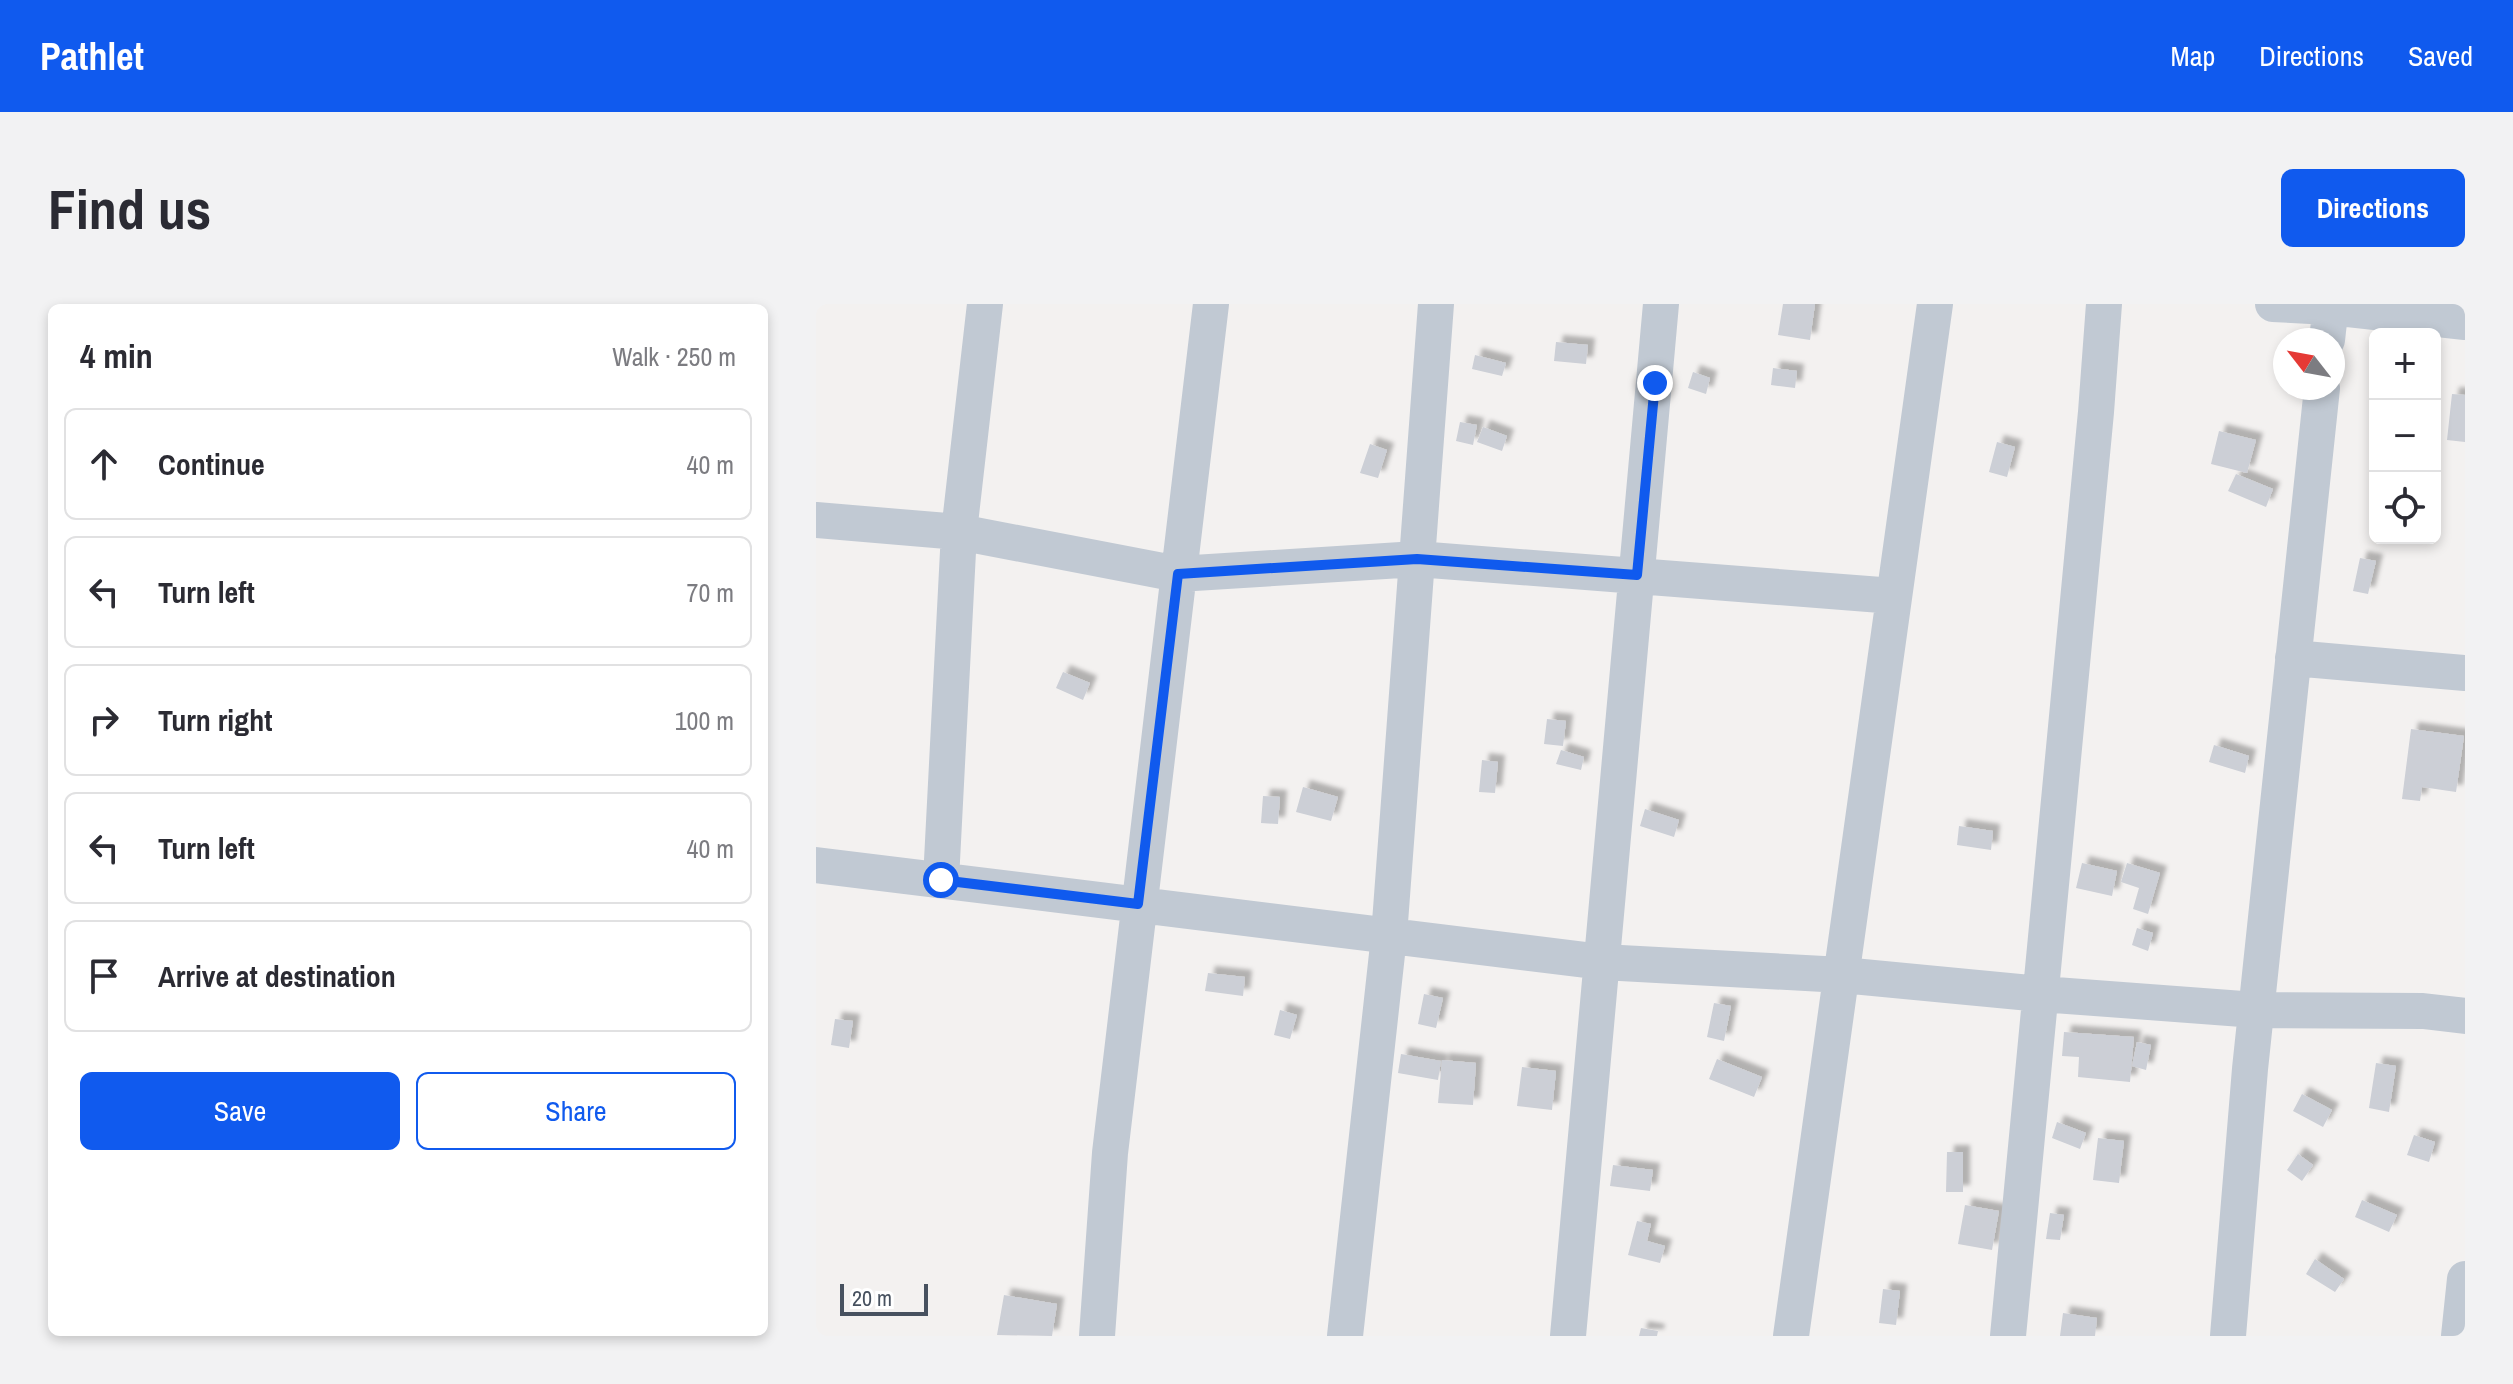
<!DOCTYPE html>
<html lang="en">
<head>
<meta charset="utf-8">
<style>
  body { margin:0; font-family:"Archivo Narrow",sans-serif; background:#f2f2f3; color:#2b2b33 }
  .controls { position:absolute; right:24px; top:24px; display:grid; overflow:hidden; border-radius:12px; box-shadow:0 4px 12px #0003 }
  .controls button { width:72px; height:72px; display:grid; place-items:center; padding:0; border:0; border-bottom:2px solid #e1e1e2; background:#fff; color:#2b2b33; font:40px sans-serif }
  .compass { position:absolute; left:1457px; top:24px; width:72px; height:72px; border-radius:50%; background:#fff; box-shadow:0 4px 12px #0003; rotate:301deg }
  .scale { position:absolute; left:24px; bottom:20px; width:88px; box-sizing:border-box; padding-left:8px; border:4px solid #47515f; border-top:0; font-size:22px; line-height:28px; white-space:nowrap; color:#47515f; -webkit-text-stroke:6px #fff; paint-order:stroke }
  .stop { position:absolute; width:24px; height:24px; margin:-18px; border:6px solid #105aee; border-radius:50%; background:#fff }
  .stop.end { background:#105aee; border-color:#fff; box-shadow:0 2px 8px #0008 }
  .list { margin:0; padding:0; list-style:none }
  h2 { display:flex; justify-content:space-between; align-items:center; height:104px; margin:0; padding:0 32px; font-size:34px }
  h2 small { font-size:26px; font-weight:400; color:#7c7c81 }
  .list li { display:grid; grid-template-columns:52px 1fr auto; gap:24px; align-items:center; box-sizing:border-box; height:112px; margin:0 16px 16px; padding:0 16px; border:2px solid #e1e1e2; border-radius:12px }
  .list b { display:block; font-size:30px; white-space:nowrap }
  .list em { font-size:26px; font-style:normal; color:#7c7c81 }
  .actions { display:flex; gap:16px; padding:24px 32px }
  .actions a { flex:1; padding:18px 0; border:2px solid #105aee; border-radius:12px; text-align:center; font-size:28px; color:#105aee }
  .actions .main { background:#105aee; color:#fff }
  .icon { flex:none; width:44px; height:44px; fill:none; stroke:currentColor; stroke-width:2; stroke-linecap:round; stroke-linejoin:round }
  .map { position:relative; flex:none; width:1649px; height:1032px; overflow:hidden; border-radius:12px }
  header { display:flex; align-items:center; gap:48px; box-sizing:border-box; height:112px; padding:0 40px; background:#105aee; color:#fff }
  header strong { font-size:38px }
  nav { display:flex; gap:44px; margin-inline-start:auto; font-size:28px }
  .intro { display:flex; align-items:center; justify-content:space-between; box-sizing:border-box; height:192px; padding:0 48px }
  h1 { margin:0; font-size:56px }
  .button { padding:20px 36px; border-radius:12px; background:#105aee; color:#fff; font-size:28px; font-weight:700 }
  main { display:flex; gap:48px; padding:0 48px }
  aside { flex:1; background:#fff; border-radius:12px; box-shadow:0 4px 12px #0003 }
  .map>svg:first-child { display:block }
</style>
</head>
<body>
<header>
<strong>Pathlet</strong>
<nav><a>Map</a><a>Directions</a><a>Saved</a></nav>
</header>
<div class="intro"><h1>Find us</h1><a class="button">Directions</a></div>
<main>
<aside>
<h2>4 min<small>Walk · 250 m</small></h2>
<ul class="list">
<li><svg class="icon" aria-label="ahead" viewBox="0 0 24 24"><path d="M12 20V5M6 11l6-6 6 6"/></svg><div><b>Continue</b></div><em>40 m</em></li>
<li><svg class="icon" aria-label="left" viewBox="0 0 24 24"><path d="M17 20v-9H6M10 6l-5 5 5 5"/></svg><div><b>Turn left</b></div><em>70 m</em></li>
<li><svg class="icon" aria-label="right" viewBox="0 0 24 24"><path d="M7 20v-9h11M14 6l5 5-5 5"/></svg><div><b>Turn right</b></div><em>100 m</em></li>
<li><svg class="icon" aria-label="left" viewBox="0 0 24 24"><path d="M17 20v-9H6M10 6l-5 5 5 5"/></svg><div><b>Turn left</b></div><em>40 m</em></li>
<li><svg class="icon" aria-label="arrive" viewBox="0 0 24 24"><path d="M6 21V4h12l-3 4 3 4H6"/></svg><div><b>Arrive at destination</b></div></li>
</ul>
<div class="actions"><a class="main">Save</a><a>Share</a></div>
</aside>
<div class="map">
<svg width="1649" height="1032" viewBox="0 0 1649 1032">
  <defs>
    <filter id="shadow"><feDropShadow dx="7" dy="-7" stdDeviation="2" flood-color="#0004"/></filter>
  </defs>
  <rect width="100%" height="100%" fill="#f3f1f0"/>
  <path fill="#cccfd6" filter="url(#shadow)" d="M 967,0 L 999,0 L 994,36 L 962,31 Z
    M 740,38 L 772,41 L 770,60 L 738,57 Z
    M 659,51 L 690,59 L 686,72 L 656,65 Z
    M 957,64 L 981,67 L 979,84 L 955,81 Z
    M 877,68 L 894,74 L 890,90 L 872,84 Z
    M 1636,90 L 1649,91 L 1649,138 L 1631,136 Z
    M 644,118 L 661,121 L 657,141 L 640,137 Z
    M 667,123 L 691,132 L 686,147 L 661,138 Z
    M 1403,127 L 1440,136 L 1431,169 L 1395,160 Z
    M 1181,138 L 1199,143 L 1191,173 L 1173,168 Z
    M 554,140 L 571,146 L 562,174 L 544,169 Z
    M 1420,170 L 1457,185 L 1450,203 L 1412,187 Z
    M 1544,254 L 1560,257 L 1552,290 L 1537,287 Z
    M 247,368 L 274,379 L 267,396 L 240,384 Z
    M 731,415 L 750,417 L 747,442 L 728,440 Z
    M 1595,425 L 1648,432 L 1640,488 L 1606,483 L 1604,497 L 1586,495 Z
    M 1398,441 L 1433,452 L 1429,469 L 1393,458 Z
    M 745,446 L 768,453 L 765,466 L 740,460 Z
    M 666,456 L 682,458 L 679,489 L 663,488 Z
    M 487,483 L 522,493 L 515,517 L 480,508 Z
    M 447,492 L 464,493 L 462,520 L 445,519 Z
    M 829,505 L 863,516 L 858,533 L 824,522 Z
    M 1143,522 L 1177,527 L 1175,546 L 1141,541 Z
    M 1266,559 L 1301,567 L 1296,592 L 1260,584 Z
    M 1311,559 L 1344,569 L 1332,610 L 1317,605 L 1323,584 L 1305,578 Z
    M 1321,624 L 1337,629 L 1332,647 L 1316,641 Z
    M 392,669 L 429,673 L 427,692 L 389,687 Z
    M 608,690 L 627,694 L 620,724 L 602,720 Z
    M 898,699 L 915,702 L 908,737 L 891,733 Z
    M 464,706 L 481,711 L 474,735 L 458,731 Z
    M 19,715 L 37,717 L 33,744 L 15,741 Z
    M 1248,728 L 1318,733 L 1314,778 L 1262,773 L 1263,753 L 1246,752 Z
    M 1321,738 L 1335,741 L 1330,766 L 1316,762 Z
    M 585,750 L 625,757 L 622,776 L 582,769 Z
    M 901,755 L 946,773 L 938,793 L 893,775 Z
    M 626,756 L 660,759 L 657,801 L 622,799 Z
    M 1560,759 L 1580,762 L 1573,808 L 1553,804 Z
    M 706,763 L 740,767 L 736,806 L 701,802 Z
    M 1486,790 L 1516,806 L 1507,823 L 1477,807 Z
    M 1241,818 L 1270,829 L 1264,845 L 1236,834 Z
    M 1598,831 L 1619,838 L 1613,858 L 1591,851 Z
    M 1282,834 L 1308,837 L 1303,879 L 1277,876 Z
    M 1131,848 L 1147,848 L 1147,888 L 1130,888 Z
    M 1482,850 L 1497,861 L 1486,877 L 1471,866 Z
    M 797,861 L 837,866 L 834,887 L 794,882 Z
    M 1546,896 L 1581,911 L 1573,928 L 1539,913 Z
    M 1149,901 L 1183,907 L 1176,946 L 1142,940 Z
    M 1234,909 L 1248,911 L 1244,936 L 1230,935 Z
    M 821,917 L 835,920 L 831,937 L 849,942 L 844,959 L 812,951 Z
    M 1499,955 L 1528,975 L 1519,988 L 1490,970 Z
    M 1067,985 L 1084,987 L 1080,1021 L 1063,1019 Z
    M 188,991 L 241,1000 L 236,1032 L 181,1031 Z
    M 1247,1009 L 1281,1014 L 1279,1032 L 1244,1032 Z
    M 825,1024 L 842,1027 L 841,1032 L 823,1032 Z"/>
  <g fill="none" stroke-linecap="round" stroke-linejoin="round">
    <path stroke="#c1c9d3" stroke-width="36" d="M 1457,0 L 1514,3 L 1649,18
      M 1511,36 L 1515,0
      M 0,216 L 143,228 L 362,270 L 601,255 L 1078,292
      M 1477,354 L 1649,369
      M 0,561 L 786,658 L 1026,671 L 1225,690 L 1440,706 L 1607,707 L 1649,712
      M 125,576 L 143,228 L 169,0
      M 281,1032 L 294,849 L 395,0
      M 529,1032 L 573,632 L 620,0
      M 752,1032 L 845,0
      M 975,1032 L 1119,0
      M 1192,1032 L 1280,108 L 1288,0
      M 1412,1032 L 1434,765 L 1506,84
      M 1643,1032 L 1649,975"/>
  </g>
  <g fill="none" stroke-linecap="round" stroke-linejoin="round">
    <path stroke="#105aee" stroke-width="10" d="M 125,576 L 322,600 L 362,270 L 601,255 L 821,271 L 839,79"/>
  </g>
</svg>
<div class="controls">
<button>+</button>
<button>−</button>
<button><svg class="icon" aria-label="locate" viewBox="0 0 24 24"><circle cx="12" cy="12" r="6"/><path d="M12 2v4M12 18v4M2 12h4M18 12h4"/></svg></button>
</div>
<svg class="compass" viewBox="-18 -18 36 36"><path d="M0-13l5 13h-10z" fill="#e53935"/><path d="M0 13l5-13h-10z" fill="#7c7c81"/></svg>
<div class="scale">20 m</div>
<div class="stop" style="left:125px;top:576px"></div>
<div class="stop end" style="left:839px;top:79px"></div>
</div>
</main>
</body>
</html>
